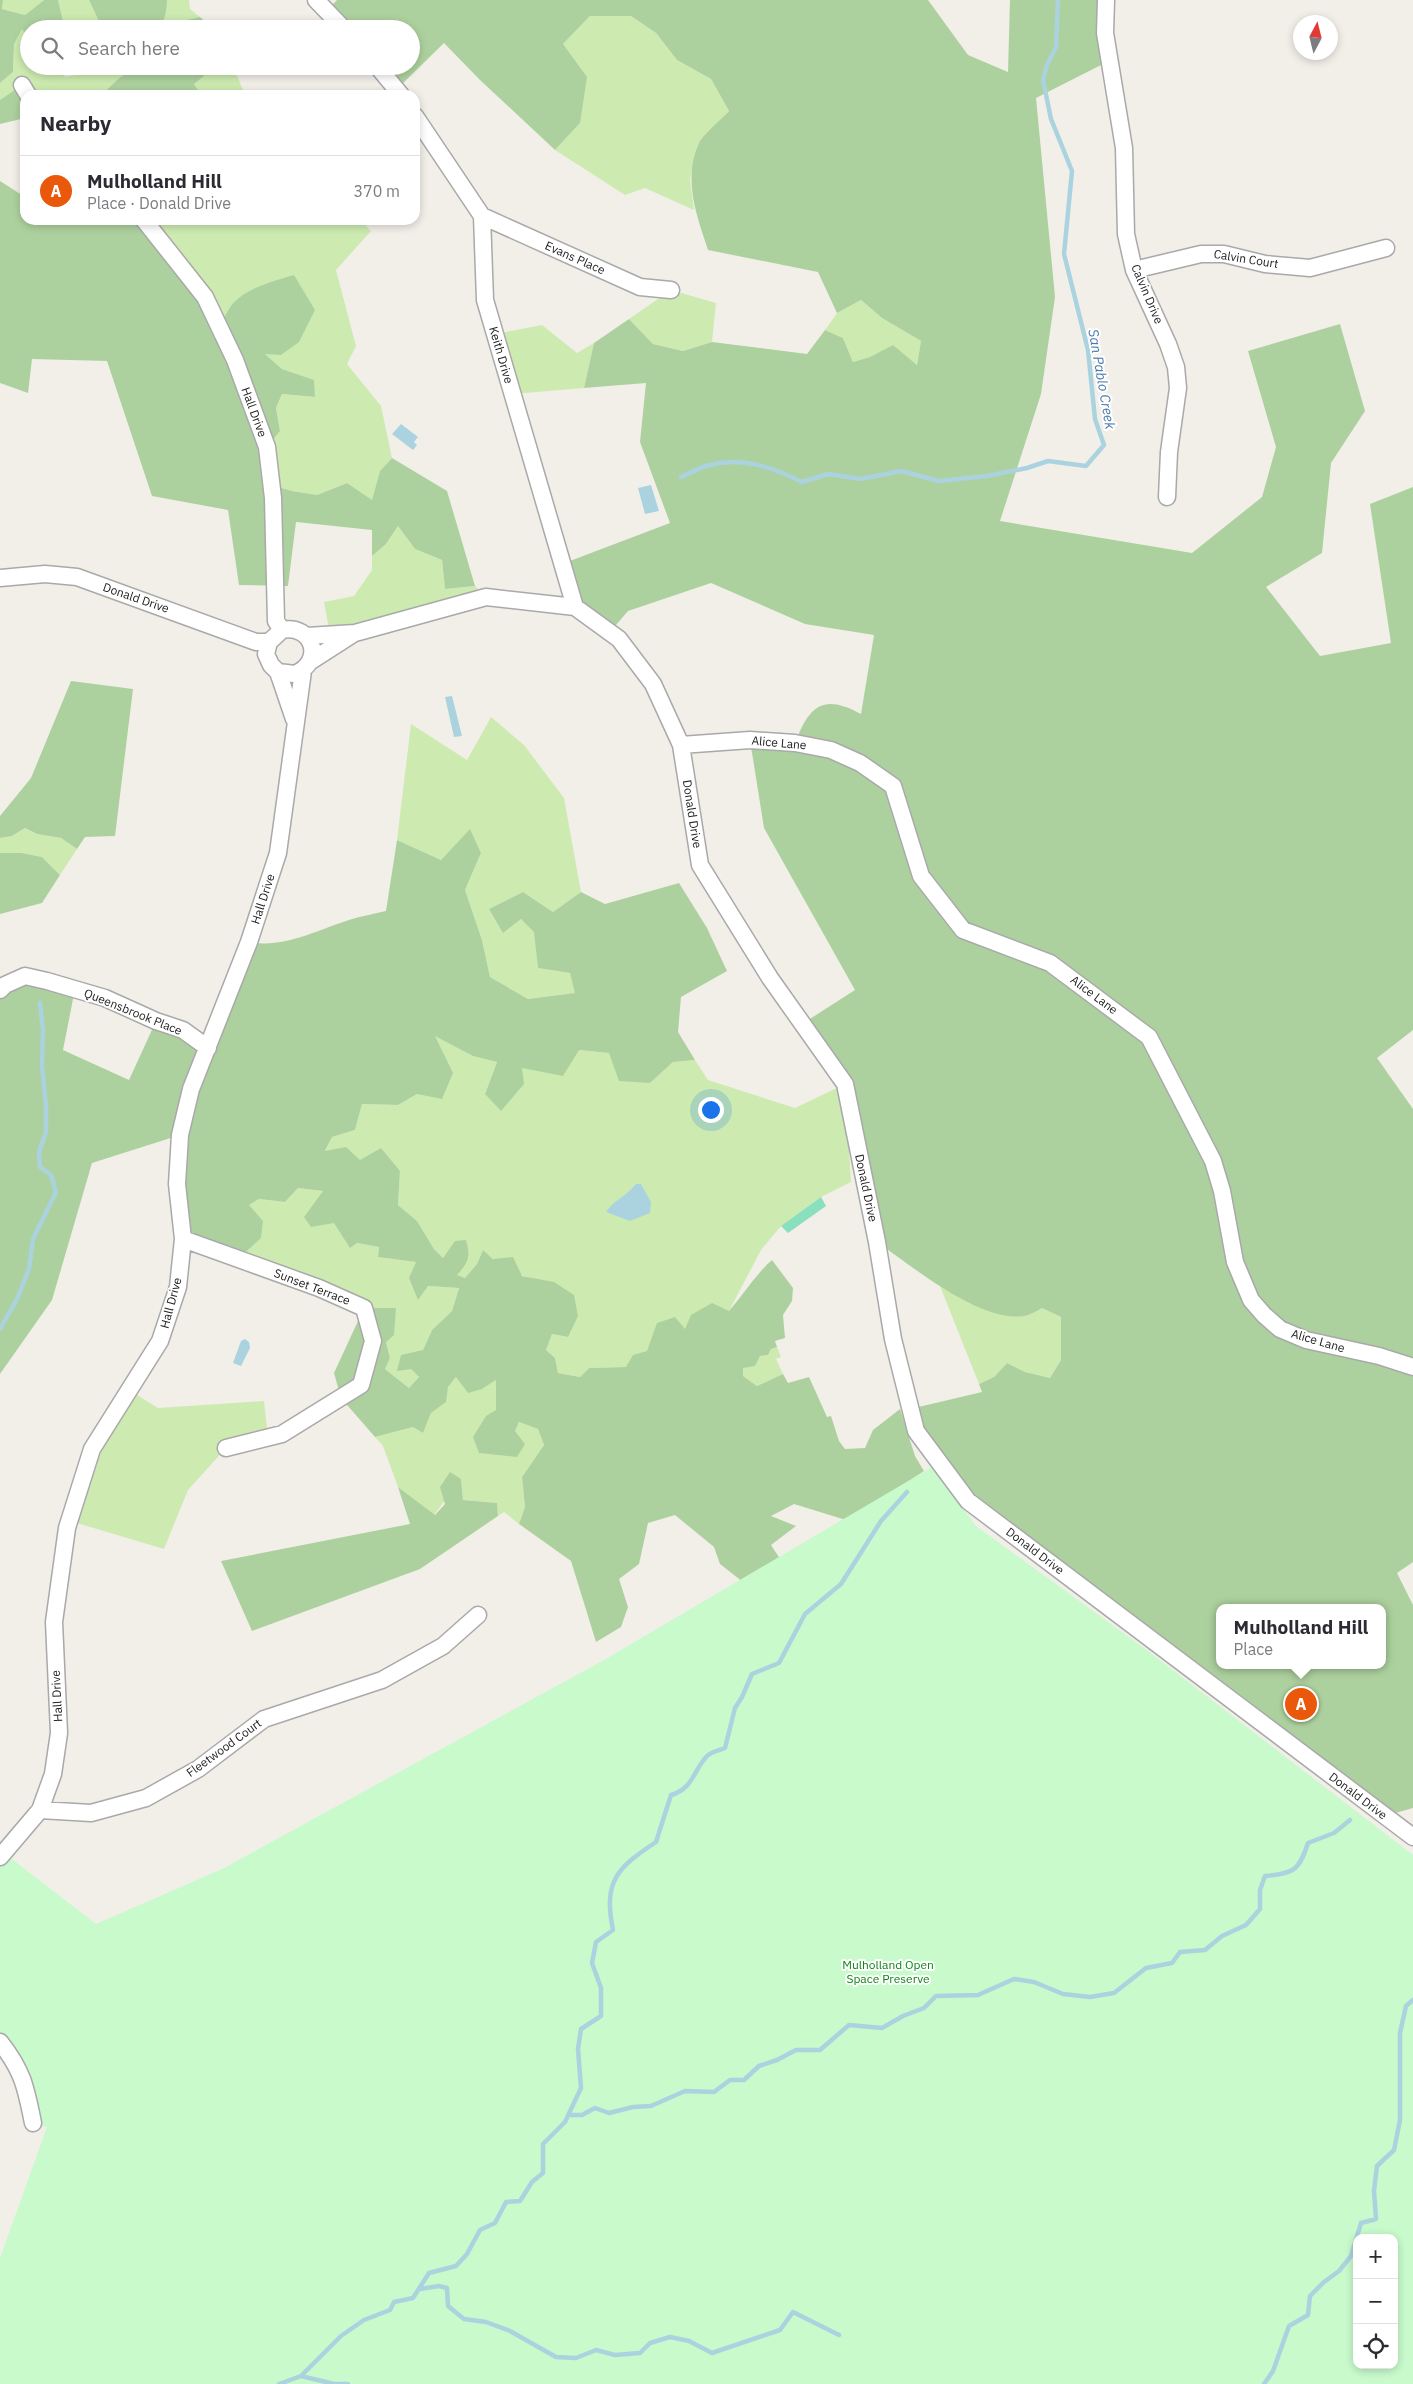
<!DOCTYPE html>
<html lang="en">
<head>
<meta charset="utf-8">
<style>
  body { margin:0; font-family:"IBM Plex Sans",sans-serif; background:#f2f2f3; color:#2b2b33 }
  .controls { position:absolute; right:15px; bottom:15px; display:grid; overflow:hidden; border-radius:10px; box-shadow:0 2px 8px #0003 }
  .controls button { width:45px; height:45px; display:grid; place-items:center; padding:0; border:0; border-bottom:1px solid #e1e1e2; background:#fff; color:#2b2b33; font:25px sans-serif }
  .compass { position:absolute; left:1293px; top:15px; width:45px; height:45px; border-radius:50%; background:#fff; box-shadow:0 2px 8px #0003; rotate:7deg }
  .you { position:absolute; left:710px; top:1109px; width:18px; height:18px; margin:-12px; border:4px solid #fff; border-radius:50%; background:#1a73e8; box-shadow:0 0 0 8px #1a73e833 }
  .badge { display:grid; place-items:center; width:32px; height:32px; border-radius:50%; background:#ea580c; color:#fff; font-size:16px; font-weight:700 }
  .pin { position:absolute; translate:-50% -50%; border:2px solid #fff; box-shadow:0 1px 5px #0006 }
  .popup { position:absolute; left:1216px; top:1604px; width:170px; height:65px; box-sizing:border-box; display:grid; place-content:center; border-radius:10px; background:#fff; filter:drop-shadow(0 1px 4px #0005); font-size:16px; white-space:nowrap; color:#7c7c81 }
  .popup b { font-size:19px; color:#2b2b33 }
  .popup::after { content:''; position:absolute; left:50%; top:100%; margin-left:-10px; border:10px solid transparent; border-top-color:#fff }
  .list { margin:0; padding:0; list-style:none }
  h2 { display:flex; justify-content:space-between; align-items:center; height:65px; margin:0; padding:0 20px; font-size:21px }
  h2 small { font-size:16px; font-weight:400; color:#7c7c81 }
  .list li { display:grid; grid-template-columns:32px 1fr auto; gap:15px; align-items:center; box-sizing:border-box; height:70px; padding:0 20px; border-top:1px solid #e1e1e2 }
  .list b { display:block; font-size:19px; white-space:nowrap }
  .list p { margin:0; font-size:16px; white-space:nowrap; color:#7c7c81 }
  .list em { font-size:16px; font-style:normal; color:#7c7c81 }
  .icon { flex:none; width:28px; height:28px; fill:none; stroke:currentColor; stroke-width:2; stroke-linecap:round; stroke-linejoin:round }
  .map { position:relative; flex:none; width:1413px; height:2384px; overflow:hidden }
  .search { position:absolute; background:#fff; box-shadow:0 2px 8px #0003; left:20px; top:20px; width:400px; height:55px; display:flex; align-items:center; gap:12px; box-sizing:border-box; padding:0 18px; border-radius:28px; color:#7c7c81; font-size:19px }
  .panel { position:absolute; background:#fff; box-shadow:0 2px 8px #0003; left:20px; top:90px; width:400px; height:135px; border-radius:15px }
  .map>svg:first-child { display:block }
</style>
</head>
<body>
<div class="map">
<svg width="1413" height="2384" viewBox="0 0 1413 2384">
  <rect width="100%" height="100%" fill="#f2efe9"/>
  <path fill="#cdebb0" d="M 3,0 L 44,0 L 25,15 L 2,9 Z
    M 58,0 L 89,0 L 102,28 L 112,29 L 71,29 L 63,21 Z
    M 167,0 L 189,0 L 190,9 L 200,17 L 178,22 L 175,29 L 158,29 L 162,25 Z
    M 590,16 L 631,16 L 656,33 L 677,60 L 711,79 L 729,111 L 698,144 L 690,179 L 694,210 L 645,188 L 625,195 L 555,150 L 580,123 L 563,44 Z
    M 22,28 L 29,39 L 27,67 L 49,72 L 54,66 L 62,66 L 65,77 L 82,74 L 90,66 L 147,66 L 144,69 C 125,68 115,84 100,95 L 28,95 L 0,100 L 0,83 L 13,72 L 14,44 Z
    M 206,66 L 233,66 L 245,95 L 201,95 L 194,84 L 204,76 Z
    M 144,220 L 361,220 L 371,231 L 336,270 L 356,346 L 347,364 L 381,406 L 392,458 L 380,471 L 372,501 L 347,483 L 317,495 L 292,491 L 271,485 L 267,447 L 280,431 L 276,408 L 282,394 L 315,397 L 313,380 L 282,369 L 265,354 L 219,327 Z
    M 671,290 L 716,303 L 712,342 L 683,351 L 653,344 L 629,319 Z
    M 861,300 L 882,318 L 921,341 L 917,365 L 893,346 L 870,357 L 853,362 L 843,338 L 825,330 L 837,313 Z
    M 542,325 L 577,353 L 594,343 L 584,388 L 513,394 L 495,334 Z
    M 398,526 L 415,549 L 442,560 L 445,589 L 475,586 L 486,597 L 330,635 L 324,602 L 354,596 L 372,570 L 372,556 L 386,544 Z
    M 491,717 L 524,745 L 564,798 L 581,892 L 553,912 L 523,892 L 489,909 L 521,919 L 535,932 L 538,968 L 570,973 L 576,993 L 528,999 L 490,977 L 482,940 L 465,890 L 481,853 L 470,830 L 441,860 L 397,840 L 411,724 L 467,760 Z
    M 25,828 L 37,834 L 61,838 L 77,849 L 60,875 L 42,857 L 22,853 L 0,853 L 0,838 L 12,836 Z
    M 434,1035 L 473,1056 L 497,1062 L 485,1094 L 522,1068 L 579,1050 L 609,1053 L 650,1083 L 673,1062 L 695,1060 L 708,1080 L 795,1108 L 845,1084 L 851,1182 L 821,1197 L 781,1226 L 761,1250 L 729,1311 L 685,1330 L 647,1351 L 626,1367 L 589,1368 L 580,1377 L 558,1373 L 555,1358 L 546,1350 L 552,1334 L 568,1337 L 537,1280 C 517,1275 499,1265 483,1250 L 477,1264 L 465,1278 L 456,1275 L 455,1242 L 443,1258 L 434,1249 L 417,1221 L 398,1205 L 400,1171 L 325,1152 L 332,1137 L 355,1130 L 362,1104 L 398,1105 L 417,1094 Z
    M 298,1188 L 324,1191 L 304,1217 L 334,1223 L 357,1243 L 379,1247 L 378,1257 L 416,1262 L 418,1299 L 428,1286 L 459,1288 L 452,1311 L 432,1330 L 423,1350 L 411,1369 L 419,1377 L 409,1388 L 385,1369 L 390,1358 L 386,1342 L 364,1308 L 238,1259 L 249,1205 L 259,1199 L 285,1202 Z
    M 940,1286 L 969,1303 L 1025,1316 L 1042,1308 L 1061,1317 L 1061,1360 L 1050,1378 L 1025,1372 L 1007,1363 L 994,1377 L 979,1384 Z
    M 777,1347 L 781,1357 L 776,1359 L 783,1374 L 757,1386 L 743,1376 L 743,1367 L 754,1366 L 760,1356 L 768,1355 L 771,1349 Z
    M 456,1377 L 482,1389 L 496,1380 L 496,1411 L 515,1431 L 519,1422 L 538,1429 L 544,1445 L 522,1477 L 525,1507 L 519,1524 L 504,1512 L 498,1516 L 497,1503 L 463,1500 L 461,1479 L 434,1515 L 398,1487 L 383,1446 L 375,1437 L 413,1427 L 423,1433 L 431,1413 L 445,1402 L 448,1387 Z
    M 129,1390 L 158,1408 L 264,1401 L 268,1437 L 226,1448 L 188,1490 L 164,1549 L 70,1521 L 92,1449 Z"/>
  <path fill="#add19e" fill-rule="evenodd" d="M 0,0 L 3,0 L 2,9 L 25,15 L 44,0 L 58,0 L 63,21 L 71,29 L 29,29 L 29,39 L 22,29 L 14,44 L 13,72 L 0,83 Z
    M 89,0 L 167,0 C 167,9 165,22 158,29 L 102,28 Z
    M 337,0 L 928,0 L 968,55 L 1008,72 L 1010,0 L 1106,0 L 1109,61 L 1036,98 L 1055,297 L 1041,394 L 1000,521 L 1192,553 L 1262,497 L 1276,447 L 1248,351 L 1340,324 L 1365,411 L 1331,463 L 1322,553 L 1266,587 L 1320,656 L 1391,643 L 1370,504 L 1413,487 L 1413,1030 L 1377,1058 L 1413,1109 L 1413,1562 L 1397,1573 L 1413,1605 L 1413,1808 L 1385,1816 L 968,1501 L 910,1409 L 982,1392 L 979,1384 L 994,1377 L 1007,1363 L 1025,1372 L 1050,1378 L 1061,1360 L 1061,1317 L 1042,1308 C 1037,1311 1030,1315 1024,1316 C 980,1323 912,1266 877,1242 L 845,1084 L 802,1024 L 855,990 L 764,828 L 750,740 L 795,743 C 809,706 823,693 861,714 L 874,635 L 805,624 L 711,583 L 628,611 L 610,632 L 575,607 L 562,564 L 670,523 L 640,442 L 646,383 L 584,388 L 594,343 L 629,319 L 653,344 L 683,351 L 712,342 L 807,354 L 825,330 L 843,338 L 853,362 L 870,357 L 893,345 L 917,365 L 921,341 L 882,318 L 861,300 L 837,313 L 818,272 L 708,250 C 697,216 683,181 698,145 C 702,135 721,120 729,111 L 711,79 L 677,60 L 656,33 L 631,16 L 590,16 L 563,44 L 587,77 L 580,123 L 555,150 L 479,79 L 444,43 L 397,89 L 377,66 L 411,66 L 411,29 L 344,29 L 327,10 ZM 1220,1608 L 1382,1608 L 1382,1665 L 1220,1665 Z
    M 200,17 L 214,29 L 175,29 L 177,22 Z
    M 147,66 L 206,66 L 204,76 L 194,84 L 201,95 L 100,95 C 116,84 123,68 144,69 Z
    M 22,85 L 25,95 L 25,118 L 0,124 L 0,100 Z
    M 0,181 L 25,197 L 25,220 L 74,220 L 85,224 L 89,220 L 144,220 L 220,326 C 223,319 227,312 231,306 C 245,288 274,281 294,275 L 315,310 L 299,342 L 281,355 L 265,354 L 282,369 L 314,380 L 315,397 L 282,394 L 276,408 L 280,431 L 267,447 L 271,485 L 292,491 L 317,495 L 347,483 L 372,500 L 380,471 L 392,458 L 447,491 L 475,586 L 445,589 L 442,560 L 415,549 L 398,526 L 386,544 L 372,556 L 372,530 L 296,522 L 288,586 L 239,585 L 228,510 L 152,496 L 107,361 L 32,359 L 28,393 L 0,383 Z
    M 71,681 L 133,689 L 115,836 L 85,837 L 77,849 L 61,838 L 37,834 L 25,828 L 12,836 L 0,838 L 0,816 L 31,778 Z
    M 470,829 L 481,853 L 465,890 L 482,940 L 490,977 L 528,999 L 575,993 L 570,973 L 538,968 L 534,932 L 521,919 L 503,933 L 489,909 L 523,892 L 553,912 L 581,892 L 605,904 L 679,883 L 707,928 L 727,971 L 681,997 L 678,1032 L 695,1060 L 673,1062 L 650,1083 L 619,1081 L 609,1053 L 579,1050 L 563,1076 L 522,1068 L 524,1084 L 501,1111 L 485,1094 L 497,1062 L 473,1056 L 435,1036 L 453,1073 L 442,1099 L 417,1094 L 398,1105 L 362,1104 L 355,1130 L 332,1137 L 325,1151 L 346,1147 L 360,1160 L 381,1148 L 400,1171 L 398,1205 L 417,1221 L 434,1249 L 443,1258 L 455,1241 L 466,1240 C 471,1257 468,1263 457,1275 L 465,1278 L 477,1264 L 483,1250 L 493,1259 L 513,1257 L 522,1276 L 554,1282 L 574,1295 L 578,1316 L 568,1337 L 552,1334 L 546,1350 L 555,1358 L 558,1373 L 580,1377 L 589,1368 L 626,1367 L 633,1355 L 647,1351 L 657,1323 L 675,1317 L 685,1329 L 691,1315 L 712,1303 L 729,1311 C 744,1294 755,1275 772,1260 L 793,1288 L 792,1301 L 783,1315 L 785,1338 L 775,1341 L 777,1347 L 771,1349 L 768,1355 L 760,1356 L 755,1366 L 743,1368 L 743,1376 L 757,1386 L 783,1374 L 788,1383 L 809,1377 L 827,1417 L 831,1416 L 839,1441 L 845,1449 L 865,1448 L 873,1430 L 900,1409 L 915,1456 L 924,1471 L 849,1521 L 794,1504 L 771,1516 L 796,1526 L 771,1545 L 792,1577 L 775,1607 L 720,1564 L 714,1547 L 675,1515 L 648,1523 L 639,1564 L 619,1579 L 628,1607 L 621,1627 L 596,1642 L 571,1561 L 519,1524 L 525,1507 L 522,1477 L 544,1445 L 538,1429 L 519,1422 L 515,1431 L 525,1444 L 517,1457 L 479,1453 L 473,1437 L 486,1416 L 496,1410 L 496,1380 L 482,1389 L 468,1393 L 456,1377 L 448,1387 L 446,1402 L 431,1413 L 423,1433 L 413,1427 L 375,1437 L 341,1398 L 334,1373 L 364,1308 L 396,1308 L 394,1335 L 386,1342 L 390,1358 L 385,1369 L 409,1388 L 419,1377 L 411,1369 L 397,1371 L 401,1355 L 423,1350 L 432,1330 L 452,1311 L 459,1288 L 428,1286 L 418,1300 L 409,1278 L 416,1262 L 378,1257 L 379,1247 L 357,1243 L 350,1248 L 334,1223 L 311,1227 L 304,1217 L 323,1191 L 298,1188 L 285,1202 L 259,1199 L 249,1205 L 263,1221 L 261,1238 L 238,1259 L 183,1239 L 180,1135 L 92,1163 L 52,1300 L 0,1374 L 0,990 L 25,976 L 75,989 L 63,1050 L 129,1080 L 156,1021 L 208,1048 L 249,942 C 283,949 317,930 349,920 C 361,916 374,914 386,911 L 397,840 L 441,860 Z
    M 0,853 L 22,853 L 42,857 L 60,875 L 42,903 L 0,914 Z
    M 450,1472 L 461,1479 L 463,1500 L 497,1503 L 498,1516 L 420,1569 L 252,1631 L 221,1561 L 410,1524 L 398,1487 L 435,1515 L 445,1504 L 440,1487 Z"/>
  <path fill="#c8facc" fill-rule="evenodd" d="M 932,1467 L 976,1526 L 1148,1651 L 1413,1855 L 1413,2384 L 0,2384 L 0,2258 L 47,2127 L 33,2123 L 0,2042 L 0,1857 L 4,1853 L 96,1924 L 222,1869 L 604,1660 ZM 1357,2238 L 1394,2238 L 1394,2365 L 1357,2365 Z"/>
  <path fill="#88e0be" d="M 821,1197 L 826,1206 L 788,1233 L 781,1226 Z"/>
  <path fill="#aad3df" d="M 401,424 L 418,437 L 414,442 L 417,445 L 413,450 L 392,434 Z
    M 651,485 L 659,511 L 645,514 L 638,488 Z
    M 452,696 L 462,736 L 454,737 L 445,697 Z
    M 636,1184 L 641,1184 L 651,1202 L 650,1213 L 630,1221 L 606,1212 C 615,1199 627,1196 636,1184 Z
    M 245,1339 L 249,1342 L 250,1348 L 241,1366 L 233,1363 L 241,1341 Z"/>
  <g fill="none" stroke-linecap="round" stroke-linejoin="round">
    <path stroke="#aad3df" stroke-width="4.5" d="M 681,477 C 690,473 700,467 710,465 C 742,456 774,468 802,482 L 828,474 L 861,479 L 901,471 L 939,481 L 987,476 L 1027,468 L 1048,461 L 1086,466 L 1104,445 L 1095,419 L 1088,350 L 1064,254 L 1072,171 L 1051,119 L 1043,80 L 1047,65 L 1056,47 L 1058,0
      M 0,1329 L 17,1299 L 29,1269 L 33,1239 L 56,1192 L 51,1175 L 40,1167 L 39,1152 L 46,1132 L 46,1106 L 42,1066 L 43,1030 L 40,1003
      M 568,2115 L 582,2115 L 595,2108 L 609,2113 L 633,2107 L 651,2106 L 685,2091 L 714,2092 L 730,2080 L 744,2080 L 759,2066 L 777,2060 L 796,2050 L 820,2050 L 849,2025 L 882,2028 L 903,2016 L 924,2008 L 936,1996 L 978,1995 L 1014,1979 L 1034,1982 L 1063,1994 L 1090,1997 L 1114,1993 L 1146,1968 L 1172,1963 L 1180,1952 L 1205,1950 L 1222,1936 L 1246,1925 L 1260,1909 L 1260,1890 L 1265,1876 C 1294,1873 1299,1871 1308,1843 L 1334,1833 L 1350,1820
      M 420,2289 L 439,2286 L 447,2288 L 448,2306 L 464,2319 L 486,2322 L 510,2331 L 556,2357 L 576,2358 L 596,2350 L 615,2355 L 640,2353 L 650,2343 L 670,2337 L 689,2341 L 712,2353 L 780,2330 L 793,2312 L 839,2335
      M 301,2376 L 334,2384 L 348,2384
      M 279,2384 L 301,2376 L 341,2336 L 364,2320 L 390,2310 L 394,2302 L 413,2298 L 429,2273 L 456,2266 L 467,2254 L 480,2230 L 495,2223 L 506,2202 L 520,2201 L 532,2182 L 543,2173 L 543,2144 L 565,2122 L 581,2088 L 578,2049 L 581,2029 L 601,2016 L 601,1988 L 592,1963 L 596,1942 L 613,1930 C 603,1881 617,1868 656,1842 L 671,1795 C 693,1789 693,1771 707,1756 C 711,1752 720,1750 725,1748 L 735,1708 L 742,1697 L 752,1674 L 779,1663 L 805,1614 L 841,1584 L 881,1521 L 907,1492
      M 1264,2384 L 1273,2371 L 1289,2326 L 1308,2315 L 1310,2296 L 1324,2282 L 1339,2271 L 1351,2256 L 1361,2223 L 1376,2219 L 1374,2191 L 1377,2166 L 1394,2150 L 1400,2120 L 1400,2033 L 1406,2006 L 1413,2000"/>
    <defs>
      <path id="minor" d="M 316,0 L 344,29
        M 1106,0 L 1105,33 L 1124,148 L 1126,234 L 1134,270 L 1168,344 L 1176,367 L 1178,388 L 1169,452 L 1167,497
        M 377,66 L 401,95
        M 22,85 L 28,95
        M 415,116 L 482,216 L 485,300 L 575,607
        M 482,216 L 640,287 L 671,290
        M 144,220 L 205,297 L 235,360 L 267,447 L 273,498 L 276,621 L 282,630
        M 1134,270 L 1201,254 L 1224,254 L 1265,264 L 1310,268 L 1386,248
        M 0,578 L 45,574 L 77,577 L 256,642 L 269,642
        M 307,636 L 355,633 L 486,597 L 575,607 L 619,639 L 653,684 L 681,745 L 700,865 L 770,978 L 845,1084 L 877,1242 L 893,1339 L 916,1431 L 968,1501 L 1413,1837
        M 311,661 L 353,634
        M 278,672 L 295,674 C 325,661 313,624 282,630 L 269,642 L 266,654 L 271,665 L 278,672 L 294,719
        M 681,745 L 750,740 L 795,743 L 831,750 L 860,763 L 893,786 L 921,876 L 963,930 L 1050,963 L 1149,1037 L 1213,1161 L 1222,1191 L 1235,1262 L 1251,1300 L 1264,1315 L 1280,1329 L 1306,1340 L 1379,1356 L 1413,1367
        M 0,990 L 5,985 L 25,976 L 47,981 L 105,998 L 156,1021 L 183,1030 L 208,1048
        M 183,1239 L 319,1288 L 364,1308 L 373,1341 L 361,1385 L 282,1434 L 226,1448
        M 40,1810 L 91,1813 L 146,1798 L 198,1769 L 264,1719 L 382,1680 L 443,1646 L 478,1615
        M 0,1857 L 40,1810 L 53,1774 L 59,1733 L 54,1622 L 67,1528 L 92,1449 L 160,1341 L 178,1287 L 183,1239 L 177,1184 L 180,1135 L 191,1089 L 249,942 L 278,853 L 303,671
        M 0,2042 C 23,2071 26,2088 33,2123"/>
    </defs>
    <use href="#minor" stroke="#a9a9a9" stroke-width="19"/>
    <use href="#minor" stroke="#fff" stroke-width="16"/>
  </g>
  <g text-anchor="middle" stroke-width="4" stroke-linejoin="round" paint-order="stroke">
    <g font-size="12" fill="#222" stroke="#fff">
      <text transform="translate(575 258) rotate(24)" y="4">Evans Place</text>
      <text transform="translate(1246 259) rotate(9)" y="4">Calvin Court</text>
      <text transform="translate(1147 294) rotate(67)" y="4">Calvin Drive</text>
      <text transform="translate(501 355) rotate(74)" y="4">Keith Drive</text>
      <text transform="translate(254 412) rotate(70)" y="4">Hall Drive</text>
      <text transform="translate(136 598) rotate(19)" y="4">Donald Drive</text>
      <text transform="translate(779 743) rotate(5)" y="4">Alice Lane</text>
      <text transform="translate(692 814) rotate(81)" y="4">Donald Drive</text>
      <text transform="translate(263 899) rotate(-72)" y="4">Hall Drive</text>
      <text transform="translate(1094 995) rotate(37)" y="4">Alice Lane</text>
      <text transform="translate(133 1012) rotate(22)" y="4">Queensbrook Place</text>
      <text transform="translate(866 1188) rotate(78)" y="4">Donald Drive</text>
      <text transform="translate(312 1287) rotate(21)" y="4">Sunset Terrace</text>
      <text transform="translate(171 1303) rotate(-75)" y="4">Hall Drive</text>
      <text transform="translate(1318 1341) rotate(16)" y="4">Alice Lane</text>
      <text transform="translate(1035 1551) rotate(37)" y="4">Donald Drive</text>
      <text transform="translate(57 1696) rotate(-93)" y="4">Hall Drive</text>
      <text transform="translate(224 1748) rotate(-36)" y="4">Fleetwood Court</text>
      <text transform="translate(1358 1796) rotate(37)" y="4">Donald Drive</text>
    </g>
    <g font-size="12" fill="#0c8416" stroke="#fff">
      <text x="888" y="1969">Mulholland Open<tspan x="888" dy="14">Space Preserve</tspan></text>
    </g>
    <g font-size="14" font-style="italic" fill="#4a7aab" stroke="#fff">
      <text transform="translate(1102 379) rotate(80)" y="5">San Pablo Creek</text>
    </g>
  </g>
</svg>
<div class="controls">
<button>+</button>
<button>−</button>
<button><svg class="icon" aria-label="locate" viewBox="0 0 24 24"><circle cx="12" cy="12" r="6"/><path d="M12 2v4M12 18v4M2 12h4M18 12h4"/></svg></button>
</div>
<svg class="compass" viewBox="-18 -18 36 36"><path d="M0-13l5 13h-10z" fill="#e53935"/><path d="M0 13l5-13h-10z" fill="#7c7c81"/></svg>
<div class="you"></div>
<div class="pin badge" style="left:1301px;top:1704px">A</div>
<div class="popup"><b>Mulholland Hill</b>Place</div>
<div class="search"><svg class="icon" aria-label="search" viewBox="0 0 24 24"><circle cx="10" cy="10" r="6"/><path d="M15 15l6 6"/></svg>Search here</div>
<section class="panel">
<h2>Nearby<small></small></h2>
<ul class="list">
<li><span class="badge">A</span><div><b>Mulholland Hill</b><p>Place · Donald Drive</p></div><em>370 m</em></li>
</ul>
</section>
</div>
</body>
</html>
